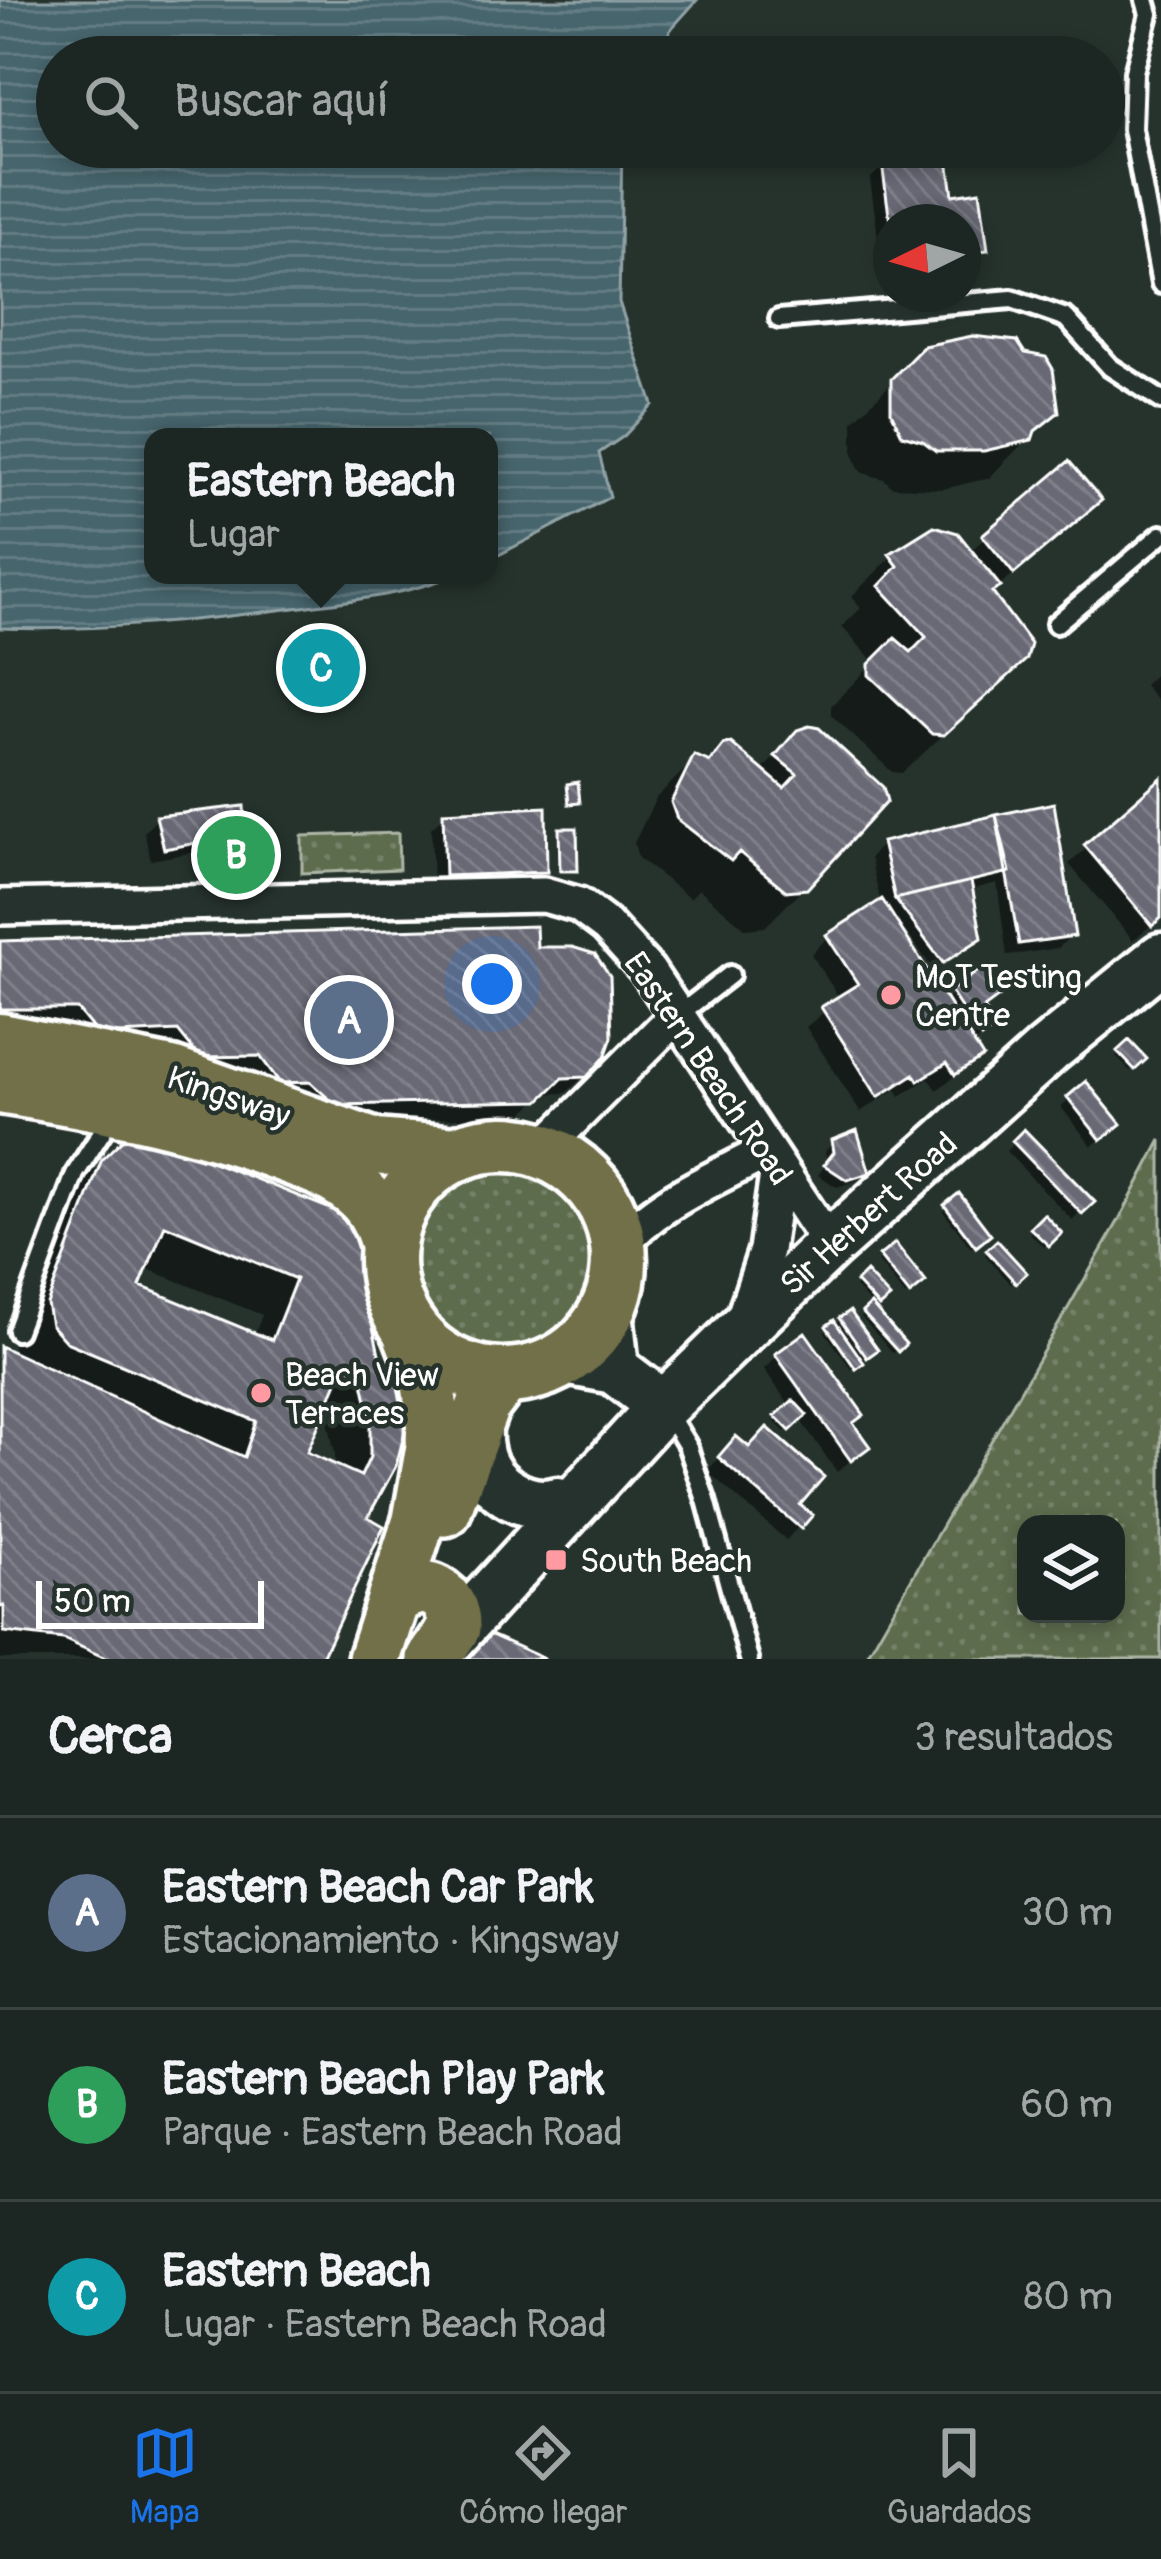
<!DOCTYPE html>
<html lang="es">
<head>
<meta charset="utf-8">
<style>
  body { margin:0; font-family:Pangolin,sans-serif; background:#252e2a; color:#f1f3f6 }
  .controls { position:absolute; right:36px; bottom:36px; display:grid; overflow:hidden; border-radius:24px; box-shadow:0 6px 18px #0003 }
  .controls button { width:108px; height:108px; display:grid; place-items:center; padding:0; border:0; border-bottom:3px solid #3a4340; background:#1c2622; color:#f1f3f6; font:60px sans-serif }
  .compass { position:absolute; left:873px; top:204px; width:108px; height:108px; border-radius:50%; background:#1c2622; box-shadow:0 6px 18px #0003; rotate:265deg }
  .scale { position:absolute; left:36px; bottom:30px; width:228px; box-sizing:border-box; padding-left:12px; border:6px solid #fff; border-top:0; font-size:33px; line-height:42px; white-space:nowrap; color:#fff; -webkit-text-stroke:9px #26332d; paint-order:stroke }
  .you { position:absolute; left:492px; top:984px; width:42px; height:42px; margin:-30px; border:9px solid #fff; border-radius:50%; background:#1a73e8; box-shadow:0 0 0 18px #1a73e833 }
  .badge { display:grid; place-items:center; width:78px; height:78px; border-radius:50%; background:#1a73e8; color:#fff; font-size:39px; font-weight:700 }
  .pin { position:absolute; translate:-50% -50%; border:6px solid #fff; box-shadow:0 3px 12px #0006 }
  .popup { position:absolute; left:144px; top:428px; width:354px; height:156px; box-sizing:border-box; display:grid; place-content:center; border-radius:24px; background:#1c2622; filter:drop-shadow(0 3px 9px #0005); font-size:39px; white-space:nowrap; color:#a0a5a5 }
  .popup b { font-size:45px; color:#f1f3f6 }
  .popup::after { content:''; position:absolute; left:50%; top:100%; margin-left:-24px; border:24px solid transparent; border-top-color:#1c2622 }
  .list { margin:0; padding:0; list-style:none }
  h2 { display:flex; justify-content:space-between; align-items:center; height:156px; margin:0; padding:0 48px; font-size:51px }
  h2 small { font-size:39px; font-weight:400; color:#a0a5a5 }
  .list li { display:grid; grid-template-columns:78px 1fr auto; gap:36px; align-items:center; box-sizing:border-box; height:192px; padding:0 48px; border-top:3px solid #3a4340 }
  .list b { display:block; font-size:45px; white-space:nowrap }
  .list p { margin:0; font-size:39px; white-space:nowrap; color:#a0a5a5 }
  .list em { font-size:39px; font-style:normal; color:#a0a5a5 }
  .icon { flex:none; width:66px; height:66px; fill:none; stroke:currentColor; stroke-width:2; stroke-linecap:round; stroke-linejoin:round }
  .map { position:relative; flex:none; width:1161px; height:1659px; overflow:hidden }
  .search { position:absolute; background:#1c2622; box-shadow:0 6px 18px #0003; left:36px; right:36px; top:36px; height:132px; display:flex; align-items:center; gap:30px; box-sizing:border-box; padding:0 42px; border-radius:66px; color:#a0a5a5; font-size:45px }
  .sheet { height:732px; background:#1c2622 }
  nav { display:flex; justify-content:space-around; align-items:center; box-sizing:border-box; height:168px; border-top:3px solid #3a4340; background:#1c2622; font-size:33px; color:#a0a5a5 }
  nav a { display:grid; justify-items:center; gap:6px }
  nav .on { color:#1a73e8 }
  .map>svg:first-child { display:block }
</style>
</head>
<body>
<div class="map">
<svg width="1161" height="1659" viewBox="0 0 1161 1659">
  <defs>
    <pattern id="grass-dots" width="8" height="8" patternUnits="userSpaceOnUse" patternTransform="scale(3)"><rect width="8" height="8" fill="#5d6c4e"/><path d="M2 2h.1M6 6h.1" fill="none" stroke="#758269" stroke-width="1.8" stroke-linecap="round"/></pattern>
    <pattern id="water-rules" width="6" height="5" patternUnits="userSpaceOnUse" patternTransform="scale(3)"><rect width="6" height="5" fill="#47656d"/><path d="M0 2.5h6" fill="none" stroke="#637c83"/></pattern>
    <pattern id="building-back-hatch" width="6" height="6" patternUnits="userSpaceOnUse" patternTransform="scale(3)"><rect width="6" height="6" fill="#686975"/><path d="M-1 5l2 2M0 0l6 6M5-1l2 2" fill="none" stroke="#7f808a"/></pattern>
  </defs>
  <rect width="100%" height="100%" fill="#26332d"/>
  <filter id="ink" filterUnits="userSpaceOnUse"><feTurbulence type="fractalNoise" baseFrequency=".00833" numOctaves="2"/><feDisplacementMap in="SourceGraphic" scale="24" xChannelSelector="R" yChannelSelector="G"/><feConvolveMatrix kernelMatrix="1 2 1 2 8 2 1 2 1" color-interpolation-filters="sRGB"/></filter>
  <g filter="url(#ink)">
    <path fill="url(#grass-dots)" stroke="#aeb6a6" stroke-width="3" fill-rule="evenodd" d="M 398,833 L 399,869 L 302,873 L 302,836 Z
      M 1161,1140 L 1161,1659 L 865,1659 L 1119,1220 ZM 1026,1524 L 1116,1524 L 1116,1614 L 1026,1614 Z
      M414 1264a91 91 0 1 1 182 0a91 91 0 1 1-182 0Z"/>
    <path fill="url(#water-rules)" stroke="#91a3a7" stroke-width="3" d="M 0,0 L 697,0 L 671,29 L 656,57 L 57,57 L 57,147 L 622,147 L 619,302 L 653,405 L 624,436 L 599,453 L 610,497 L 489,560 L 489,437 L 153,437 L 153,575 L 454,575 C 407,595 353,600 302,607 C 203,620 100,632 0,628 Z"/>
    <path fill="#0007" fill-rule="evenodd" d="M 883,166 L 950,198 L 985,249 L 971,262 L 963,263 L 963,222 L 891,222 L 891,273 L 883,274 L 870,179 Z
      M 926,349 L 1024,355 L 1030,436 L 989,478 L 943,489 L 892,487 L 884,479 L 863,473 L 858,466 L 853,453 L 853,421 Z
      M 1069,465 L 1085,512 L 990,594 L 984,697 L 902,773 L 892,772 L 831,715 L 831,706 L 874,662 L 842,627 L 861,608 L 852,596 L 891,557 L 935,529 L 969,552 Z
      M 1161,669 L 1161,705 L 1144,685 Z
      M 799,733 L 805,887 L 765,927 L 746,929 L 699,889 L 690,898 L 638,858 L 634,843 L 656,798 L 695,759 L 760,772 Z
      M 1161,783 L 1161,917 L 1133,940 L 1069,864 Z
      M 1052,807 L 1072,935 L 1058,948 L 1007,956 L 997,883 L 970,890 L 979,937 L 933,969 L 906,932 L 902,935 L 944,1001 L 983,971 L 981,1009 L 985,1035 L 971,1045 L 979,1057 L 937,1090 L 929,1078 L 900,1096 L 896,1089 L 860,1112 L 806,1027 L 840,999 L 811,954 L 828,937 L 881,904 L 870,857 L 883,844 Z
      M 445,815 L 544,871 L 531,884 L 433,888 L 431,828 Z
      M 157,819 L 243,833 L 229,846 L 151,860 L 144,832 Z
      M 560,831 L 575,870 L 572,873 L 558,873 L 557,834 Z
      M 0,944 L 534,950 L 585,1075 L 566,1093 L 543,1094 L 519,1117 L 318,1121 L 0,1025 Z
      M 1129,1044 L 1143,1059 L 1130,1071 L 1116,1056 Z
      M 1069,1099 L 1109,1132 L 1092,1146 L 1061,1107 Z
      M 1024,1133 L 1090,1202 L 1072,1220 L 1006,1151 Z
      M 834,1143 L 867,1172 L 858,1180 L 837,1187 L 818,1175 L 827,1163 L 825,1151 Z
      M 104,1161 L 363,1295 L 377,1355 L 393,1378 L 364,1518 L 317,1659 L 0,1659 L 0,1349 L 15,1356 L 12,1343 L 66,1198 ZM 145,1268 L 262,1315 L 254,1336 L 137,1288 ZM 324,1404 L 335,1453 L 335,1468 L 303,1454 Z
      M 959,1197 L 987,1234 L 971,1248 L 943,1211 Z
      M 1044,1218 L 1058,1233 L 1044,1247 L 1029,1233 Z
      M 997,1244 L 1023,1273 L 1011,1284 L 985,1255 Z
      M 895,1247 L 922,1282 L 905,1296 L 878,1261 Z
      M 866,1277 L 886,1298 L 872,1310 L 902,1344 L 893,1353 L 861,1317 L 873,1307 L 855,1287 Z
      M 841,1320 L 871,1353 L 852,1370 L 825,1332 Z
      M 777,1356 L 850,1424 L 866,1447 L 837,1472 L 799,1418 L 785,1432 L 774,1421 L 790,1406 L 764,1369 Z
      M 723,1453 L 809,1516 L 786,1540 L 707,1471 Z"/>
    <path fill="url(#building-back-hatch)" stroke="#fff" stroke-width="3" fill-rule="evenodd" d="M 947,153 L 953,195 L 980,191 L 988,250 L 963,253 L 963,222 L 891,222 L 891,230 L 882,163 Z
      M 972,336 L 1017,341 L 1025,353 L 1046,357 L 1053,369 L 1059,412 L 1035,431 L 1032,440 L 984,451 L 936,451 L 923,441 L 902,435 L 891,412 L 891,379 L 924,346 Z
      M 1069,461 L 1102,500 L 1014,574 L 982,535 Z
      M 934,526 L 958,533 L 1001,587 L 992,592 L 1031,644 L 1027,659 L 944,735 L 932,734 L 869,675 L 869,664 L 895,638 L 911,652 L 926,637 L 879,586 L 898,566 L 889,554 Z
      M 809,726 L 819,728 L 883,787 L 887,801 L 807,889 L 786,891 L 739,852 L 731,861 L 677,819 L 671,802 L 694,755 L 710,762 L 724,744 L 731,743 L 784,788 L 797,774 L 775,756 L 797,730 Z
      M 1161,778 L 1161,918 L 1152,926 L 1084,845 Z
      M 578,782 L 580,803 L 569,804 L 567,784 Z
      M 1054,803 L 1075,936 L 1019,944 L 996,815 Z
      M 244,806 L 246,834 L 164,849 L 156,816 Z
      M 546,807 L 547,872 L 445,876 L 443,812 Z
      M 996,815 L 1010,872 L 895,899 L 882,842 Z
      M 559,828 L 577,828 L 578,871 L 560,871 Z
      M 971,881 L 982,938 L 943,963 L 895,899 Z
      M 882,899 L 983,1057 L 955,1075 L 947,1063 L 918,1081 L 914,1074 L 878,1097 L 821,1007 L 858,984 L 826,935 Z
      M 536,926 L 537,947 L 572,947 L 595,954 L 610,976 L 612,1037 L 605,1057 L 587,1077 L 563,1078 L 539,1101 L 336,1105 L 310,1082 L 280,1083 L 260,1056 L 199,1057 L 178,1031 L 98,1035 L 77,1009 L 0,1009 L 0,941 Z
      M 984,967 L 1003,994 L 984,1008 L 997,1027 L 981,1038 L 950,991 Z
      M 1129,1040 L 1147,1059 L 1135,1070 L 1117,1051 Z
      M 1086,1081 L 1121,1124 L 1101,1140 L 1067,1097 Z
      M 1024,1129 L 1095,1202 L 1082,1214 L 1012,1141 Z
      M 857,1130 L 870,1173 L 847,1180 L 824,1165 L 834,1152 L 832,1140 Z
      M 148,1136 L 358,1220 L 367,1240 L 373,1273 L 366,1296 L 379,1354 L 396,1377 L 406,1427 L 396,1466 L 368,1517 L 384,1526 L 321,1659 L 108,1659 L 63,1639 L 4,1632 L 4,1606 L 0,1607 L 0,1346 L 244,1457 L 256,1421 L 66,1342 L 51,1325 L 47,1304 L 102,1159 L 122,1140 ZM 165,1225 L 296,1279 L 272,1340 L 140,1286 ZM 344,1366 L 361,1373 L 370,1415 L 370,1457 L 361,1476 L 307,1452 Z
      M 959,1193 L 991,1235 L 976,1247 L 944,1205 Z
      M 1044,1214 L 1062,1233 L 1049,1246 L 1030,1228 Z
      M 997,1240 L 1027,1273 L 1016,1283 L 986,1250 Z
      M 895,1243 L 926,1282 L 910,1295 L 879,1256 Z
      M 866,1272 L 890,1298 L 879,1307 L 856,1282 Z
      M 871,1304 L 906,1344 L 898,1352 L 862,1312 Z
      M 850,1311 L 878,1350 L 867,1358 L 839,1318 Z
      M 834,1320 L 864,1363 L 856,1369 L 826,1326 Z
      M 805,1332 L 864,1415 L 853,1423 L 870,1447 L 851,1461 L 775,1354 Z
      M 793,1400 L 807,1415 L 790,1431 L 775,1416 Z
      M 767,1427 L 824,1477 L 800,1505 L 813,1515 L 801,1529 L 718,1457 L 736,1436 L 749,1447 Z
      M 480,1630 L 545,1659 L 467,1659 Z"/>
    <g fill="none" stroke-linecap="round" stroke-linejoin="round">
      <defs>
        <path id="service" d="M 1145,0 L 1149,14 L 1134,72 L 1132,129 L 1161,284
          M 779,319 L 1012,299 L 1066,318 L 1110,367 L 1161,400
          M 1056,624 L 1161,535
          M 677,1016 L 730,975
          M 17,1331 L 75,1174 L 114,1113
          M 667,1412 L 687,1445 L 706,1500 L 749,1659"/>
        <path id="minor" d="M 0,907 L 544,895 L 579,905 L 607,926 L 648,971 L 830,1245
          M 529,1146 L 552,1140 L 676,1016
          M 619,1247 C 654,1202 718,1178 767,1151
          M 742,1323 L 766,1250 L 778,1168"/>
        <path id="secondary" d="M 608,1311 L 614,1369
          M 565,1360 L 614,1369 L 663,1406
          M 477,1419 C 477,1428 476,1439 478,1449 C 483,1485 524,1511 558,1502
          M 450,1639 L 663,1406 L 738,1333 L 830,1245 L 1048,1050 L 1161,958"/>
        <path id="primary" d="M 445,1510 L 483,1406 L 505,1377
          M 396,1598 C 425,1577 455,1593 454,1628 L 433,1659
          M 374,1659 L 419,1520 L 432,1447 L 433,1415 L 427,1379 L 405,1322"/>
        <path id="trunk" d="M 0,1041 L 171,1075 L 375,1147 L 456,1154
          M 0,1086 C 93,1101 183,1117 272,1150 C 304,1162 338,1172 363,1197 C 376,1210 383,1227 388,1246
          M387 1260a116 116 0 1 1 232 0a116 116 0 1 1-232 0Z"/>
      </defs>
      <use href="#service" stroke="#fff" stroke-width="26"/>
      <use href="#minor" stroke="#fff" stroke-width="42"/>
      <use href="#secondary" stroke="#fff" stroke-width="57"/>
      <use href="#primary" stroke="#fff" stroke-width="60"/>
      <use href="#trunk" stroke="#fff" stroke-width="63"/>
      <use href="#service" stroke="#26332d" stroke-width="16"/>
      <use href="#minor" stroke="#26332d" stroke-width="33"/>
      <use href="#secondary" stroke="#26332d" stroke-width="48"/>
      <use href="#primary" stroke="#716f4a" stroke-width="51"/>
      <use href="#trunk" stroke="#716f4a" stroke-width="54"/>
    </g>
  </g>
  <g fill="#ff9aa2" stroke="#26332d" stroke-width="4.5">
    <circle cx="891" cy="995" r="12"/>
    <circle cx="261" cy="1393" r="12"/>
    <rect x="544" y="1548" width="24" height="24" rx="6"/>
  </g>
  <g text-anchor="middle" stroke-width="9" stroke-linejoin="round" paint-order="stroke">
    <g font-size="33" fill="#fff" stroke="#26332d" text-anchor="start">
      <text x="915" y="988">MoT Testing<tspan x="915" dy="38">Centre</tspan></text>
      <text x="285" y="1386">Beach View<tspan x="285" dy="38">Terraces</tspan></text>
      <text x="580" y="1572">South Beach</text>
    </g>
    <g font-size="33" fill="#fff" stroke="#26332d">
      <text transform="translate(709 1068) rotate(56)" y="12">Eastern Beach Road</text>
      <text transform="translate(229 1096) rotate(19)" y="12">Kingsway</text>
      <text transform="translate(868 1213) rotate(-42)" y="12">Sir Herbert Road</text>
    </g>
  </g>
</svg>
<div class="controls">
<button><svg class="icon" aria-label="layers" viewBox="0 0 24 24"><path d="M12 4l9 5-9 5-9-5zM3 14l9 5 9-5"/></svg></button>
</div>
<svg class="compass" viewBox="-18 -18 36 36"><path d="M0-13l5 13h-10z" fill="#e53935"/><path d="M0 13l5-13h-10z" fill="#a0a5a5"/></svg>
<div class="scale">50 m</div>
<div class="you"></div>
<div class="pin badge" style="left:349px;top:1020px;background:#5c6f8a">A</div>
<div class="pin badge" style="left:236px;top:855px;background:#2e9e5b">B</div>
<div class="pin badge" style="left:321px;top:668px;background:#0f9aa8">C</div>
<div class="popup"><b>Eastern Beach</b>Lugar</div>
<div class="search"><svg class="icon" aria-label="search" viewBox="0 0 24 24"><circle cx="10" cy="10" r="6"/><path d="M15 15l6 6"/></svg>Buscar aquí</div>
</div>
<section class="sheet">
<h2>Cerca<small>3 resultados</small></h2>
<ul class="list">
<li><span class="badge" style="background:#5c6f8a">A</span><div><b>Eastern Beach Car Park</b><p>Estacionamiento · Kingsway</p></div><em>30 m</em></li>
<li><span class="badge" style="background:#2e9e5b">B</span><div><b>Eastern Beach Play Park</b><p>Parque · Eastern Beach Road</p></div><em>60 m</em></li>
<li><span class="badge" style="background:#0f9aa8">C</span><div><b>Eastern Beach</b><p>Lugar · Eastern Beach Road</p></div><em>80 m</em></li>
</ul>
</section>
<nav>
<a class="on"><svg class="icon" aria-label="map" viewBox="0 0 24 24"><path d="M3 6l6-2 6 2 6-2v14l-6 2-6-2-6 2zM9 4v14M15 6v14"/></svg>Mapa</a>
<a><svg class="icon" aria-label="directions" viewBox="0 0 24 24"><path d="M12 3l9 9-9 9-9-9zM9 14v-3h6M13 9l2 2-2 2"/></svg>Cómo llegar</a>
<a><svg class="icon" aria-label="saved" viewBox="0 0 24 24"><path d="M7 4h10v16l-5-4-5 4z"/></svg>Guardados</a>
</nav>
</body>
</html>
